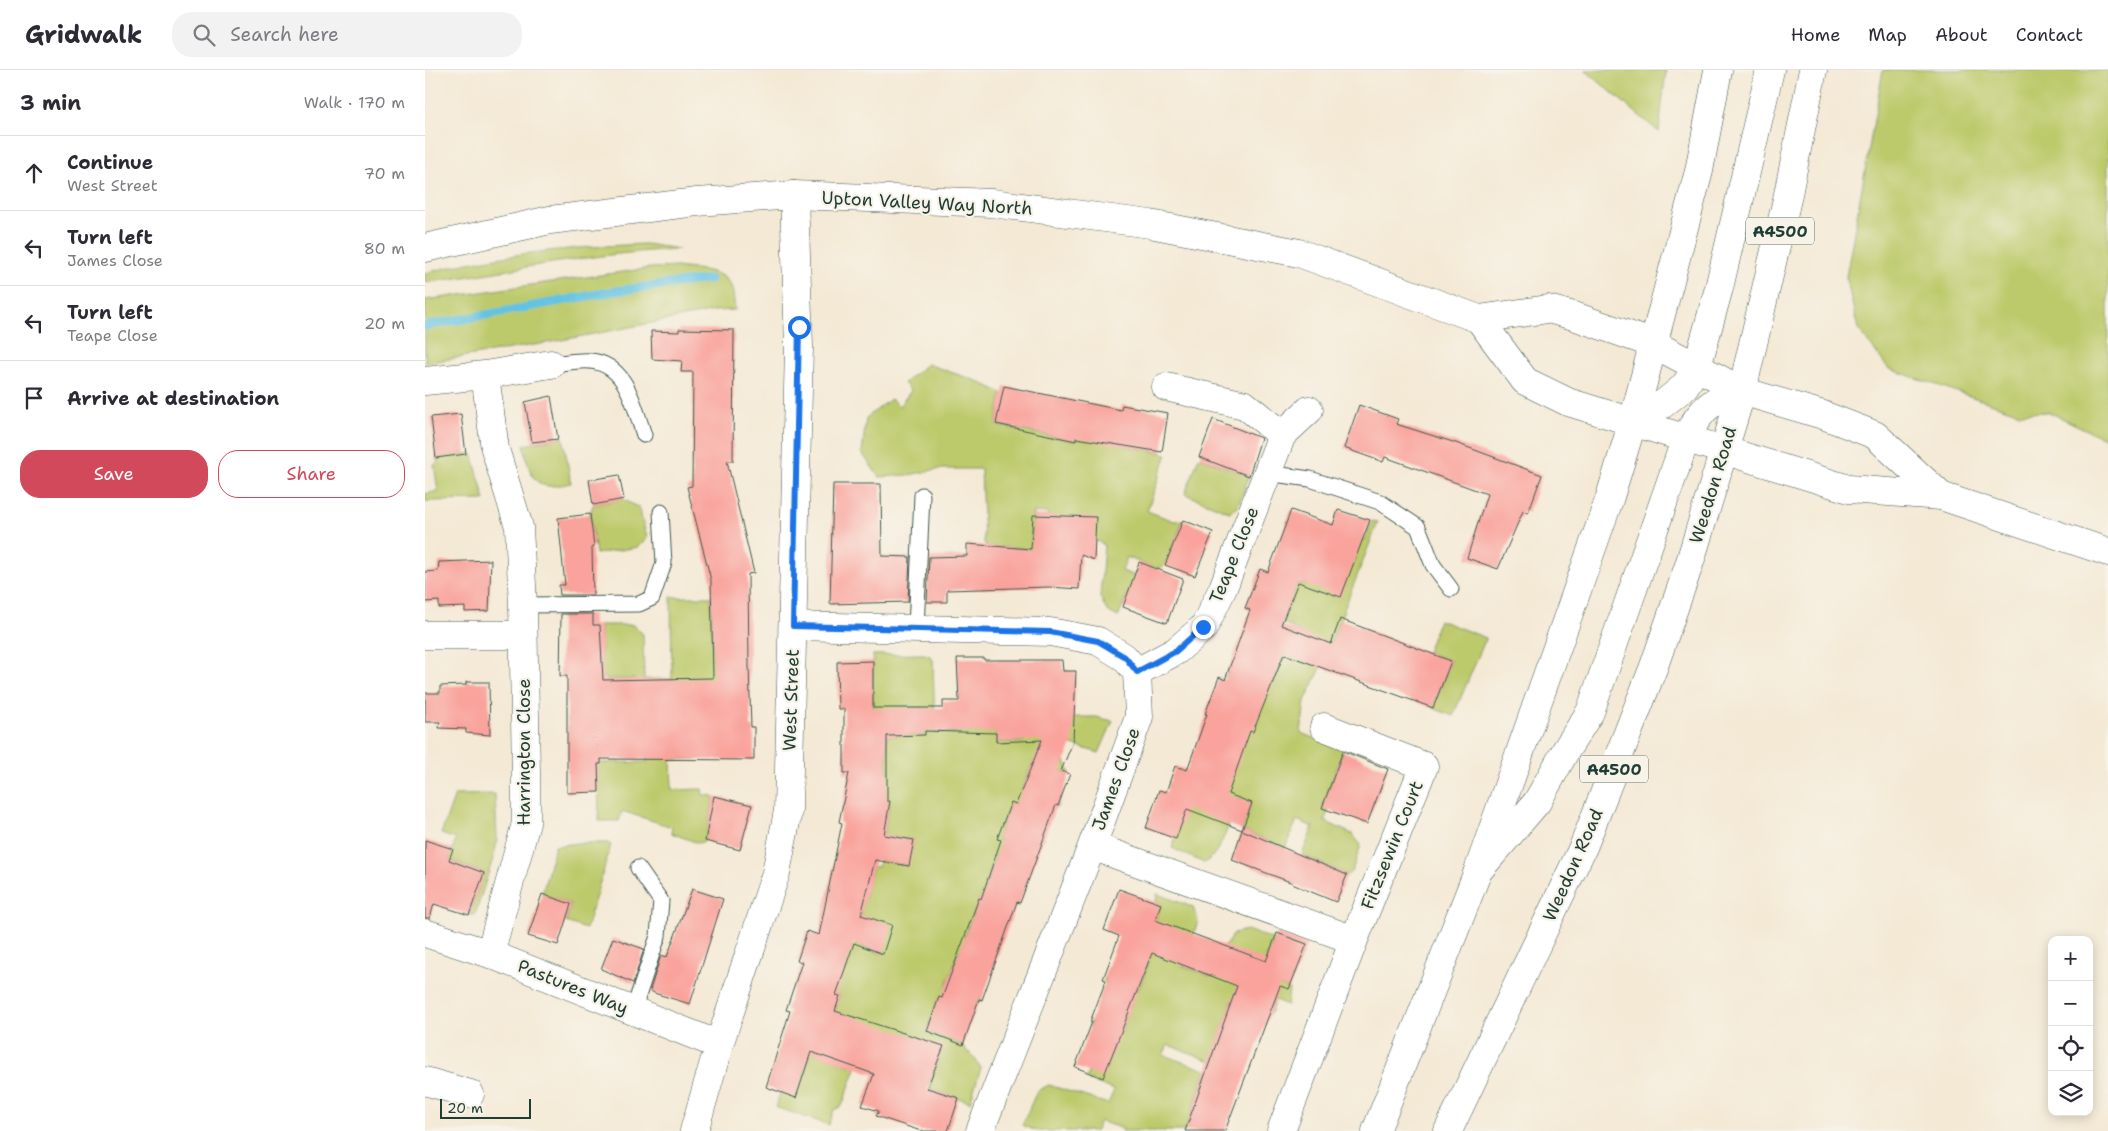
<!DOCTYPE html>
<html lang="en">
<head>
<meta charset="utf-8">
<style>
  body { margin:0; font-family:"Shantell Sans",sans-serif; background:#f2f2f3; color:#2b2b33 }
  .controls { position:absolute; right:15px; bottom:15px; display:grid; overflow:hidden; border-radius:10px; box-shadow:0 2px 12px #0003 }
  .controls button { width:45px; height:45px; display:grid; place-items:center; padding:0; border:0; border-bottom:1px solid #e1e1e2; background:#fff; color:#2b2b33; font:25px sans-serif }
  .scale { position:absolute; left:15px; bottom:12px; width:91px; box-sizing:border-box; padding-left:5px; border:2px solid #1f3d34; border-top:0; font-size:14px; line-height:18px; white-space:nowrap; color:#1f3d34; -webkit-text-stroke:4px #f7f3e8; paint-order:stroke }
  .stop { position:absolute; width:15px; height:15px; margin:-11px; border:4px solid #1a73e8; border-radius:50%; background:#fff }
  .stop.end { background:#1a73e8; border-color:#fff; box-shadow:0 1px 5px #0008 }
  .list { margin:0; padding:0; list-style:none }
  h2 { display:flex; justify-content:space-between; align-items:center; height:65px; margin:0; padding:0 20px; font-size:21px }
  h2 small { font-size:16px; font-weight:400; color:#7c7c81 }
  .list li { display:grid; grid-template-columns:32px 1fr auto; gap:15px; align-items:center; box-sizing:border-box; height:75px; padding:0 20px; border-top:1px solid #e1e1e2 }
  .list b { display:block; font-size:19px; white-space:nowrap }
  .list p { margin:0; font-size:16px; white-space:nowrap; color:#7c7c81 }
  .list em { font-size:16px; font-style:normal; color:#7c7c81 }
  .actions { display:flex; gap:10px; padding:15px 20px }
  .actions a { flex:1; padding:11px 0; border:1px solid #d1495b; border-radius:20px; text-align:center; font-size:18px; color:#d1495b }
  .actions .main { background:#d1495b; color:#fff }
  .icon { flex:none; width:28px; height:28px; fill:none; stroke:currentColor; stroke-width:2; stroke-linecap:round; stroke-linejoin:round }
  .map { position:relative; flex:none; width:1683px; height:1061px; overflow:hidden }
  header { display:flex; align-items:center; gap:30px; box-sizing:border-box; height:70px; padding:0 25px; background:#fff; border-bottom:1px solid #e1e1e2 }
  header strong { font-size:24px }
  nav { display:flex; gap:28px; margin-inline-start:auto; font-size:18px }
  .search { width:350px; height:45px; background:#f2f2f3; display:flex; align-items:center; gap:12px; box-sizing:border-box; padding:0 18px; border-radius:20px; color:#7c7c81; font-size:19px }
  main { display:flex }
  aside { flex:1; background:#fff }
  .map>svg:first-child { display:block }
</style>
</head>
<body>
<header>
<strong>Gridwalk</strong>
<div class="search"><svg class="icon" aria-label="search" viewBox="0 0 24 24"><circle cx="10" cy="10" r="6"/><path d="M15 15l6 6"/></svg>Search here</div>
<nav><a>Home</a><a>Map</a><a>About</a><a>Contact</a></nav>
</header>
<main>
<aside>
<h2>3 min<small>Walk · 170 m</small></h2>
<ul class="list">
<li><svg class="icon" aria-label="ahead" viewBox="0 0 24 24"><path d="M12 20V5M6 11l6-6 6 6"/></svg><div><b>Continue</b><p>West Street</p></div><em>70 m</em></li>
<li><svg class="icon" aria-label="left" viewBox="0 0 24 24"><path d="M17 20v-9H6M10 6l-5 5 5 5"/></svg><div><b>Turn left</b><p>James Close</p></div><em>80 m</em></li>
<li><svg class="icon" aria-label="left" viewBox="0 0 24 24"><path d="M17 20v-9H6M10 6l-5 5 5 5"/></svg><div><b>Turn left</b><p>Teape Close</p></div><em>20 m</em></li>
<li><svg class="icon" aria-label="arrive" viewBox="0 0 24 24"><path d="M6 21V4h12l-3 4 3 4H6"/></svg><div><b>Arrive at destination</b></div></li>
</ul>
<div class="actions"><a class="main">Save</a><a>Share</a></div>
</aside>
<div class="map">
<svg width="1683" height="1061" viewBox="0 0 1683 1061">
  <rect width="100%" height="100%" fill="#f7f3e8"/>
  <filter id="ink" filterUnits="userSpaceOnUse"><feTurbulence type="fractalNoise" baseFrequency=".02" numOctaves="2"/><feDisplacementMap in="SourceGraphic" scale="10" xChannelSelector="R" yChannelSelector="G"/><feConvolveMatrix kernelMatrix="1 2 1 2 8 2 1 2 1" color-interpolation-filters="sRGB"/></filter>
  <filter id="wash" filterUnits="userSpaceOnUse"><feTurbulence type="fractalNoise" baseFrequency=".0096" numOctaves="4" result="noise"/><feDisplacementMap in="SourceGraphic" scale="20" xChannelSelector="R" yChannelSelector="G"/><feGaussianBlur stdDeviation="1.12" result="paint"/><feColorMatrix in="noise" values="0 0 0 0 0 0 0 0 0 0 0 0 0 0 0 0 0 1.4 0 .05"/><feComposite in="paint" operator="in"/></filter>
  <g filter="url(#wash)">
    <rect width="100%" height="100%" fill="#f4e9d5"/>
    <path fill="#bdca6c" stroke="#6e8450" d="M 1160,0 L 1241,0 L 1234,62 L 1167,6 Z
      M 1458,0 L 1683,0 L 1683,370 L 1624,342 L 1595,343 L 1464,299 L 1433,259 L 1421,207 Z
      M 221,174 L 254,179 C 169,183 84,201 0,213 L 0,203 C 73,184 146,177 221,174 Z
      M 252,197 C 269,200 298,198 306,216 C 309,223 309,233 310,240 L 290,241 L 121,273 L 0,293 L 0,230 L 225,198 Z
      M 502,294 L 552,311 L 577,323 L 571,355 L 650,371 L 656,346 L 691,374 L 742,384 L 722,441 L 749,451 L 758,450 L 740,495 L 731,499 L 702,487 L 697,501 L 726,512 L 708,510 L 693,547 L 682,541 L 675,527 L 679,475 L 670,470 L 622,473 L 623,443 L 608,442 L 606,472 L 608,479 L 562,476 L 559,473 L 556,399 L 513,399 L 484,405 L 454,407 L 437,383 L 441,348 L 466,329 L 474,336 L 486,321 L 479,313 Z
      M 138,367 L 146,413 C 139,414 130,417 123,416 C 105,415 101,388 99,375 Z
      M 47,383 L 60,430 L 0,431 L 0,424 L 13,421 L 9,395 L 13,393 L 11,388 Z
      M 774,387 L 824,406 L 813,437 L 804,442 L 760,424 Z
      M 198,429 L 214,438 L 222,468 L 213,477 L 171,484 L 165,444 L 168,435 Z
      M 947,451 L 953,452 L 897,596 L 880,631 L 876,663 L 918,680 L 897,738 L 904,740 L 899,751 L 927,764 L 936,775 L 927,801 L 922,805 L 877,785 L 888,757 L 872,750 L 860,778 L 817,760 L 827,733 L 814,728 C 806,746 797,784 779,793 L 747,778 L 764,730 L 742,723 L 744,713 L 778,726 L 802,603 L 805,596 L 849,612 L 861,579 L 865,586 L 887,594 L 874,562 L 858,552 L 872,513 L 883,515 L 903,453 L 907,458 L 940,470 Z
      M 246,527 L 286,527 L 289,620 L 276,689 L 246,690 L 247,720 L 277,719 L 278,725 L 289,726 L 280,771 L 273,773 L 246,763 L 247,757 L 197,741 L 194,751 L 174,751 L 173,699 L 171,693 L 222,692 L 221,679 L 210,635 L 210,609 L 182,609 L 177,606 L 175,555 L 208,555 L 218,564 L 219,609 L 247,609 Z
      M 1014,550 L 1061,568 L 1028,646 L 1008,638 L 1026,591 L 1002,582 Z
      M 499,584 L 504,585 L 508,590 L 510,663 L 531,662 L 532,631 L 534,635 L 571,644 L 571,672 L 598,672 L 598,643 L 638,601 L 644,601 L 645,647 L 671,647 L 688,651 L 674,683 L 637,672 L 640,691 L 645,704 L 609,690 L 596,721 L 633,736 L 627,740 L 626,747 L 586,732 L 572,769 L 612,784 L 571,784 L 559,820 L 595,833 L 590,835 L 588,841 L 554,829 L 539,867 L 574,879 L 570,892 L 534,880 L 521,917 L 557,930 L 547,939 L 514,927 L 502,961 L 538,975 L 537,977 L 548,986 L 556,998 L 545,1032 L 506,1019 L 504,1014 L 515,985 L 446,958 L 417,1036 L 409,1040 L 404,1055 L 350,1037 L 356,1021 L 371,1027 L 386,981 L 426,996 L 403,963 L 415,926 L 393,918 L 431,874 L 457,884 L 436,843 L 448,797 L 453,797 L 454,791 L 483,796 L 489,770 L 459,765 L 465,732 L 454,729 L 426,703 L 462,702 L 462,666 L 500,665 L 499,638 L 448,639 L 448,585 Z
      M 70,724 L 72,768 L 70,782 L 50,845 L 44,845 L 59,803 L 24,790 L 31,769 L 16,764 L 30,725 Z
      M 153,773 L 183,773 L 186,775 L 161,859 L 141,852 L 146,834 L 117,824 L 130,776 Z
      M 732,824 L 768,837 L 773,851 L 758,896 L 788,907 L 800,876 L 809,863 L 822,860 L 849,870 L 834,908 L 864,919 L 862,935 L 850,930 L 845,944 L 807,930 L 786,991 L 743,975 L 738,985 L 781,1000 L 760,1061 L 697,1061 L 698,1059 L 675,1051 L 671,1061 L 612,1061 L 597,1055 L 612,1021 L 624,1015 L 683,1034 L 689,1020 L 661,1009 L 664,1002 L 665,952 L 696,963 L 707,933 L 680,916 L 678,909 L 713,921 L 724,892 L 719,882 L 736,834 L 731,832 Z"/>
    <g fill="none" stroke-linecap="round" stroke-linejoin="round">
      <path stroke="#64c3e2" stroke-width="9" d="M 0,256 L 190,221 L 285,209"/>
    </g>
    <g id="blocks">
      <path fill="#f9a39c" d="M 254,259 L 309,260 L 308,391 L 302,391 L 329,503 L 323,504 L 324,596 L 326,657 L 329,657 L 329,690 L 176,689 L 176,694 L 173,694 L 174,722 L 142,723 L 142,606 L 135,606 L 136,544 L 168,544 L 168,555 L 175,555 L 178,610 L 288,608 L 286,510 L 262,417 L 267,416 L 268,302 L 256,302 L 257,291 L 227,289 L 226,261 L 254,262 Z
        M 579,316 L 696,340 L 697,335 L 743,343 L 737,382 L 651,368 L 651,371 L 571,354 Z
        M 126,326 L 133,369 L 107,372 L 100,332 Z
        M 934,335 L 973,349 L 971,354 L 1031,373 L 1117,405 L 1103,443 L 1098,441 L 1073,499 L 1042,488 L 1062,424 L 960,387 L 958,392 L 919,378 Z
        M 36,344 L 41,384 L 11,388 L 6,347 Z
        M 788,349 L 836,368 L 824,406 L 774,387 Z
        M 194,405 L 199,429 L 168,435 L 164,410 Z
        M 408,414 L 456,414 L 457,486 L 485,487 L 483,532 L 405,534 Z
        M 866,440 L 908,455 L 913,440 L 945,450 L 916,527 L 873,512 L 856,555 L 906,574 L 915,549 L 1026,591 L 1008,638 L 859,584 L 828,662 L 825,661 L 803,724 L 827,733 L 817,760 L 762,739 L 751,769 L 721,758 L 734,720 L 741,722 L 750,696 L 762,700 L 782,644 L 780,644 L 794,607 L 800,610 L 825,540 L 820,538 L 835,499 L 843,502 Z
        M 165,444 L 169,476 L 167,477 L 168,525 L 135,525 L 134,515 L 140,515 L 133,448 Z
        M 608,445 L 671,447 L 669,490 L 656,485 L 654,519 L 624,517 L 522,520 L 522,532 L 502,532 L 504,487 L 542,486 L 542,474 L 606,479 Z
        M 758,450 L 788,462 L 770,506 L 740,495 Z
        M 66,490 L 64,541 L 40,542 L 40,537 L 14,538 L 14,531 L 0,532 L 0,502 L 13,501 L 14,492 Z
        M 714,492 L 758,509 L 742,553 L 698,537 Z
        M 532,588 L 559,588 L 559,590 L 637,590 L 638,601 L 651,601 L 648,672 L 636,701 L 645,704 L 633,736 L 631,735 L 595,833 L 592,832 L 557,930 L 554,929 L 538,975 L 502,961 L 514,927 L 517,928 L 554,828 L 556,829 L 576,770 L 572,769 L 586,732 L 591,734 L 617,670 L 571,672 L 571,663 L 500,661 L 500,665 L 462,666 L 462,731 L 465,731 L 459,765 L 489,770 L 484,796 L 450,790 L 436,845 L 467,855 L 458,884 L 429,873 L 411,925 L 415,926 L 410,941 L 519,976 L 502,1018 L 534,1028 L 523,1061 L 496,1061 L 451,1046 L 454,1041 L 437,1036 L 449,1004 L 386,982 L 371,1028 L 341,1017 L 365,941 L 361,940 L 377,892 L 372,891 L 382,861 L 394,865 L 417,753 L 414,752 L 424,703 L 419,703 L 419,639 L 413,639 L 412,592 L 448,591 L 448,638 L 518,638 L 518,631 L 534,631 Z
        M 41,612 L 64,612 L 65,665 L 41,663 L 41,659 L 14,658 L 15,652 L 0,652 L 0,623 L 15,623 L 15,616 L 41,615 Z
        M 918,681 L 963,699 L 942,754 L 897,738 Z
        M 289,726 L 327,735 L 315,780 L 280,771 Z
        M 817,760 L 922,805 L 911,832 L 867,814 L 868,813 L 807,790 Z
        M 0,770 L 28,779 L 24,790 L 59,803 L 44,845 L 9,834 L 5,848 L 0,848 Z
        M 267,819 L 298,829 L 265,934 L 229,923 L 225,920 L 236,885 L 242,887 Z
        M 694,819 L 736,834 L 730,850 L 841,891 L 852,863 L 882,874 L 864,919 L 855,916 L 800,1061 L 760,1061 L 812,916 L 727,883 L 678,1008 L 650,997 L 667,952 L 665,952 L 681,910 L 678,909 L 694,866 L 679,860 Z
        M 117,824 L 146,834 L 133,875 L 103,866 Z
        M 188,868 L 219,879 L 208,913 L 176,899 Z"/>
    </g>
  </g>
  <g filter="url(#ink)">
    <use href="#blocks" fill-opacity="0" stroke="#3f574c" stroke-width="1"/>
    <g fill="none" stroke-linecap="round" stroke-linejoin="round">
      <defs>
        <path id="lane" d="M 126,294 C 139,293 153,290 165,291 C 202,294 209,336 219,365
          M 842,403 L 885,409 L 955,432 L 993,457 L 1008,495 L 1026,519
          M 98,535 L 214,534 L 227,528 L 239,493 L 236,442
          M 491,559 L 497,425
          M 208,941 L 233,866 L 236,831 L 213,798"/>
        <path id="street" d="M 60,305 L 70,379 L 94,457 L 98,535 L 101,704 L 101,753 L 65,884
          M 0,311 L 60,305 L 126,294
          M 741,317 L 820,335 L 857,365
          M 369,556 L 625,562 L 673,571 L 699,587 L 712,602 L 714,647 L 667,776 L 555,1061
          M 0,565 L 98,565
          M 712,602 L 751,581 L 779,557 L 798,518 L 857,365 L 884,340
          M 667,776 L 929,870
          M 0,863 L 65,884 L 294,975
          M 0,1011 L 45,1024
          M 269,1061 L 294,975 L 351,803 L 363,741 L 374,277 L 369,125
          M 856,1061 L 929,870 L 999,696 L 899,657"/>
        <path id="secondary" d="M 0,178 L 125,150 L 272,132 L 369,125 L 567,133 L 725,154 L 874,183 L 1054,249 L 1123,239 L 1149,246 L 1229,274 L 1317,321 L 1398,345 L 1450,365 L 1516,426
          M 1054,249 L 1100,311 L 1143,332 L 1424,419 L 1516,426 L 1683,482
          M 1208,351 L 1238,334 L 1259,317 L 1272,297 L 1294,218 L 1345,0
          M 1053,801 L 1112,732 L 1141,680 L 1165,642 L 1261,368 C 1274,341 1287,328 1317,321"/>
        <path id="highway" d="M 951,1061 L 1053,801 L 1184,430 L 1208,351 L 1274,101 L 1293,0
          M 1023,1061 L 1159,775 L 1229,596 L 1264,495 L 1317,321 L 1362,129 L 1388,0"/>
      </defs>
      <use href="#lane" stroke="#3f574c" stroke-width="17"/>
      <use href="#street" stroke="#3f574c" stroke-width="29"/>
      <use href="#secondary" stroke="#3f574c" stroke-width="29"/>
      <use href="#highway" stroke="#3f574c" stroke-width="29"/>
      <use href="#lane" stroke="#fff" stroke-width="15"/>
      <use href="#street" stroke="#fff" stroke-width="28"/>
      <use href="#secondary" stroke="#fff" stroke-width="28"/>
      <use href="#highway" stroke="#fff" stroke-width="28"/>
    </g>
  </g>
  <g fill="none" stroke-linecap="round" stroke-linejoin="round" filter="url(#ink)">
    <path stroke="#1a73e8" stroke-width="6" d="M 374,257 L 368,556 L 625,562 L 673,571 L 700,587 L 712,602 L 751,581 L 778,557"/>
  </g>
  <g text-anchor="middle" stroke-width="4.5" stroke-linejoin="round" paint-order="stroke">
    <g fill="#f7f3e8" stroke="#60746a" stroke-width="1">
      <rect x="1321" y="147.5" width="68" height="27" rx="4"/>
      <rect x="1155" y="685.5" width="68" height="27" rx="4"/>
    </g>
    <g font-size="16" font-weight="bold" fill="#1f3d34">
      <text x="1355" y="167">A4500</text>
      <text x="1189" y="705">A4500</text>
    </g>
    <g font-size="18" fill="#1f3d34" stroke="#f7f3e8">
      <text transform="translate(502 133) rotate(3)" y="6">Upton Valley Way North</text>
      <text transform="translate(1288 415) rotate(-73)" y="6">Weedon Road</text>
      <text transform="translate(809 485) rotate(-68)" y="6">Teape Close</text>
      <text transform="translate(366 630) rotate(-88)" y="6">West Street</text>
      <text transform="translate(99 682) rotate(-90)" y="6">Harrington Close</text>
      <text transform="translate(691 709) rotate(-70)" y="6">James Close</text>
      <text transform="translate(967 775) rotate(-68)" y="6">Fitzsewin Court</text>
      <text transform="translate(1148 795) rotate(-66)" y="6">Weedon Road</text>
      <text transform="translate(148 917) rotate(22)" y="6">Pastures Way</text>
    </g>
  </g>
</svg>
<div class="controls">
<button>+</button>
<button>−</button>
<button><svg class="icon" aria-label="locate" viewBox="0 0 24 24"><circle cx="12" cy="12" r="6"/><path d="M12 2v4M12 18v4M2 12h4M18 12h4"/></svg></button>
<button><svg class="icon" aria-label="layers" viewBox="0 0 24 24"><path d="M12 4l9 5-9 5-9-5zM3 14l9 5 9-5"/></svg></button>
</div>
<div class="scale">20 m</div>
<div class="stop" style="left:374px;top:257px"></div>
<div class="stop end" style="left:778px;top:557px"></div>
</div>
</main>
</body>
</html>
